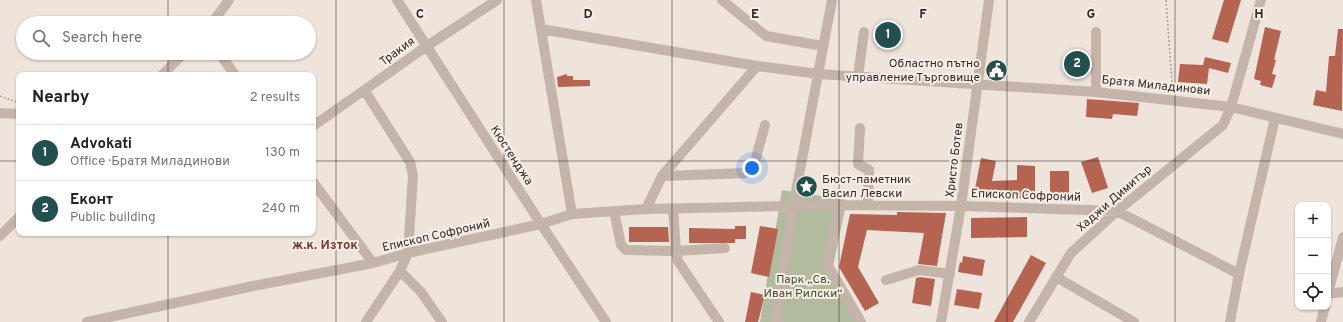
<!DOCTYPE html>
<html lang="en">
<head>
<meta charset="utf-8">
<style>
  body { margin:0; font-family:Overpass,sans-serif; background:#f6f6f6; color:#222 }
  .controls { position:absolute; right:12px; bottom:12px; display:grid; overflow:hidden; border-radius:8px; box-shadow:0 1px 3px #0004 }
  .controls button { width:36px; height:36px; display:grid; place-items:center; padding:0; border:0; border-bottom:1px solid #e0e0e0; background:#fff; color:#222; font:20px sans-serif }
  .you { position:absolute; left:752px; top:168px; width:14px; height:14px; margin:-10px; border:3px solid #fff; border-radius:50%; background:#1a73e8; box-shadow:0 0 0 6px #1a73e833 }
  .badge { display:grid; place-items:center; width:26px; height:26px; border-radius:50%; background:#234f4f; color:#fff; font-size:13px; font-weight:700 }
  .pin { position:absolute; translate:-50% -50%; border:2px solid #fff; box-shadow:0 1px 4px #0006 }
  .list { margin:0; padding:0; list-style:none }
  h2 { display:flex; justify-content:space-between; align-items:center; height:52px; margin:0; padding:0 16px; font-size:17px }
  h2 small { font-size:13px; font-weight:400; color:#767676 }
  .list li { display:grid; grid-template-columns:26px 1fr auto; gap:12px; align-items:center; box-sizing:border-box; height:56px; padding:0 16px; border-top:1px solid #e0e0e0 }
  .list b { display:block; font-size:15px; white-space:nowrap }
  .list p { margin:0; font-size:13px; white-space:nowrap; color:#767676 }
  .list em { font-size:13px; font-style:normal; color:#767676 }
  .icon { flex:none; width:22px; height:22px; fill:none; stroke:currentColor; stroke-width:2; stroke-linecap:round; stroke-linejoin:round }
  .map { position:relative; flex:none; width:1343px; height:322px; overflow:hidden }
  .search { position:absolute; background:#fff; box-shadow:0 1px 3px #0004; left:16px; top:16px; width:300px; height:44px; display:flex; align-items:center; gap:10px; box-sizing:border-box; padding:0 14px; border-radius:22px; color:#767676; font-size:15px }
  .panel { position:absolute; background:#fff; box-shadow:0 1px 3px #0004; left:16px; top:72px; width:300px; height:164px; border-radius:8px }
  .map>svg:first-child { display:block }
</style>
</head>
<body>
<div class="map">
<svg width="1343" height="322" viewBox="0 0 1343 322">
  <rect width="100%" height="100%" fill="#eee4dc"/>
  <path fill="#b3bb9e" d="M 782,190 L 847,200 L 833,266 L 864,322 L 760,322 Z"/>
  <path fill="#b66452" d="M 1224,0 L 1241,0 L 1228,43 L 1212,39 Z
    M 1265,27 L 1281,31 L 1274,60 L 1276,60 L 1272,74 L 1276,75 L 1272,88 L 1260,85 L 1261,81 L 1254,79 Z
    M 1338,29 L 1343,29 L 1342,111 L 1313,105 L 1316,90 L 1326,92 L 1329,56 L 1335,56 Z
    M 1205,57 L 1231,63 L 1228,73 L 1209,68 L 1207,84 L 1178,82 L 1180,64 L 1203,65 Z
    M 567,74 L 567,76 L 573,76 L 573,80 L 590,80 L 590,86 L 558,87 L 557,77 Z
    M 1087,99 L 1139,103 L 1137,116 L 1113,114 L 1112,119 L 1086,117 Z
    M 1098,157 L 1108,188 L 1092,193 L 1081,162 Z
    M 981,158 L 996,161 L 992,181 L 1017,180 L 1017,165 L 1035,166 L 1035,199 L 1017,198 L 1017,196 L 973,199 Z
    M 1050,171 L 1069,171 L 1069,199 L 1050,199 Z
    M 897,212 L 946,213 L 937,266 L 918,264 L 924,233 L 867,230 L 858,267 L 879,303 L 865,311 L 839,267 L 850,214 L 897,215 Z
    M 1027,217 L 1027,237 L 971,238 L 971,218 Z
    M 735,226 L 746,226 L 746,239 L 735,239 L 735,243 L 689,243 L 689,228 L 735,229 Z
    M 760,226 L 778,229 L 769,277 L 751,273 Z
    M 629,227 L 668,227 L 669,242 L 629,242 Z
    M 1031,255 L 1046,263 L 1013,322 L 994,322 Z
    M 963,256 L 985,260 L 982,276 L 958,272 L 960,262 L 962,263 Z
    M 920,277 L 935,279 L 931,306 L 912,303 L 916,278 Z
    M 957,289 L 982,293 L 979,309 L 954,305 Z
    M 751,292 L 765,295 L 758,322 L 745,322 Z"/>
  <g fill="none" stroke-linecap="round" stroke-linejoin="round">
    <path stroke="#b09e94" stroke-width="1.5" stroke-dasharray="2 2" stroke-linecap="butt" d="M 1166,0 L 1172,83
      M 0,96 L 19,103"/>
    <path stroke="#c5b4a9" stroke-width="10" d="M 397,0 L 541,224 L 606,322
      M 536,0 L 572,214
      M 722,0 L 766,36 L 823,46
      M 212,23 L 229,0
      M 541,29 L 757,66 L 819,74 L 1096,92 L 1231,107 L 1343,134
      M 1096,32 L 1096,92
      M 219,53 L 235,75
      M 162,75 L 184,53
      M 858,77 L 864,32
      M 365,91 L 410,162 L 413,176 L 408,253 L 400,271 L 366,322
      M 0,113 L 19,114
      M 313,126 L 427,46 L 497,0
      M 860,128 L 858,164 L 869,170 L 868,205
      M 662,176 L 747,173 L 754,165 L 765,125
      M 313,182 L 373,263
      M 839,205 L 827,264 L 861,322
      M 646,209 L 662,176 L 757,66
      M 673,209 L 676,251 L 678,261 L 719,322
      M 614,211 L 621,245 L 626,250 L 676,251 L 725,248
      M 0,236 L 19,217
      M 400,271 L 421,292 L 442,322
      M 1056,277 L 1134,322
      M 886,280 L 919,270 L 950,274
      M 1328,293 L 1343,237
      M 1328,294 L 1343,292
      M 87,322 L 253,286 L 373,263 L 408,253 L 541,224 L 572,214 L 646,209 L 839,205 L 961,206 L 1117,211 L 1239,274
      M 778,322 L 775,319 L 793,207 L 832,0
      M 941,322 L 961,206 L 989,0
      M 1029,322 L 1071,253 L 1117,211 L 1223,125 L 1231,107 L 1261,0
      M 1230,322 L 1239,274 L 1275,118
      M 1321,322 L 1325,307"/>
  </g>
  <path fill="none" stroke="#332b28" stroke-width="1" stroke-opacity="0.55" d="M 168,0 L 168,23M 336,0 L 336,322M 504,0 L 504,322M 672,0 L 672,322M 839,0 L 839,322M 1007,0 L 1007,322M 1175,0 L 1175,322M 168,53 L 168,75M 0,161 L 19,161M 313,161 L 1343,161M 168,233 L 168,322"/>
  <defs>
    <symbol id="civic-disc" viewBox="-11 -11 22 22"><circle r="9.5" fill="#234f4f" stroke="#f7efe7"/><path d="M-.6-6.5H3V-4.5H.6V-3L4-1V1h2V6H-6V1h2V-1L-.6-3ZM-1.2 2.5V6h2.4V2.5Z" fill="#fff"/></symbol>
    <symbol id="sight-disc" viewBox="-11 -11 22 22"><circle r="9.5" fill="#234f4f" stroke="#f7efe7"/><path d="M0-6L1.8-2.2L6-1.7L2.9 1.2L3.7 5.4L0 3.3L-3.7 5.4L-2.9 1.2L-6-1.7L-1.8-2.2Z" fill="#fff"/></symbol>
  </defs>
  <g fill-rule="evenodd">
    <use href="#civic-disc" x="984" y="58" width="25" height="25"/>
    <use href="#sight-disc" x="794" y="174" width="25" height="25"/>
  </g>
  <g text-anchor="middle" stroke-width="4" stroke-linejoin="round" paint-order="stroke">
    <g font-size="12" fill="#332b28" stroke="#f7efe7">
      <text transform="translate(397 51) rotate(-36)" y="4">Тракия</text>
      <text transform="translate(1156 85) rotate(6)" y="4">Братя Миладинови</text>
      <text transform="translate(512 155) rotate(57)" y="4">Кюстенджа</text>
      <text transform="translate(954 160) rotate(-83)" y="4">Христо Ботев</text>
      <text transform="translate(1026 195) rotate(2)" y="4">Епископ Софроний</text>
      <text transform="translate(1114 198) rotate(-41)" y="4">Хаджи Димитър</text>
      <text transform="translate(436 235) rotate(-13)" y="4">Епископ Софроний</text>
    </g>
    <g font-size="12" fill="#332b28" stroke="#f7efe7" text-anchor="end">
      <text x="980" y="67">Областно пътно<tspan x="980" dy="14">управление Търговище</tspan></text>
      <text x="822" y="183" text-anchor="start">Бюст-паметник<tspan x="822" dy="14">Васил Левски</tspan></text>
    </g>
    <g font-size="12" fill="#454e2f" stroke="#f7efe7">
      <text x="803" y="283">Парк „Св.<tspan x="803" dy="14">Иван Рилски“</tspan></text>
    </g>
    <g font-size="13" font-weight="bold" fill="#78392b" stroke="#f7efe7">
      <text x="325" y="249">ж.к. Изток</text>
    </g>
  </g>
  <g font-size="13" text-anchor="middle" font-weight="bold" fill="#332b28" stroke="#f7efe7" stroke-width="4" stroke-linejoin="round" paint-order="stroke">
    <text x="420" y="18">C</text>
    <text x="588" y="18">D</text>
    <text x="755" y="18">E</text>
    <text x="923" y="18">F</text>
    <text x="1091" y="18">G</text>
    <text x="1259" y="18">H</text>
  </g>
</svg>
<div class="controls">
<button>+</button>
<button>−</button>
<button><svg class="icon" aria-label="locate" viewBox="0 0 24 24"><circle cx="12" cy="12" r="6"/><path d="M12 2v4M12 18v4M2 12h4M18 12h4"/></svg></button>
</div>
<div class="you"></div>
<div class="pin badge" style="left:888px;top:35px">1</div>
<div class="pin badge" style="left:1077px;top:64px">2</div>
<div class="search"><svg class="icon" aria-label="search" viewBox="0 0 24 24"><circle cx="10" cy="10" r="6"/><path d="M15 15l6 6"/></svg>Search here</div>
<section class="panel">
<h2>Nearby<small>2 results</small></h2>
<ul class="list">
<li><span class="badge">1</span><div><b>Advokati</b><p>Office · Братя Миладинови</p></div><em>130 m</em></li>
<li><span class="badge">2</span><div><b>Еконт</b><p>Public building</p></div><em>240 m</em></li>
</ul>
</section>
</div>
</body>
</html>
